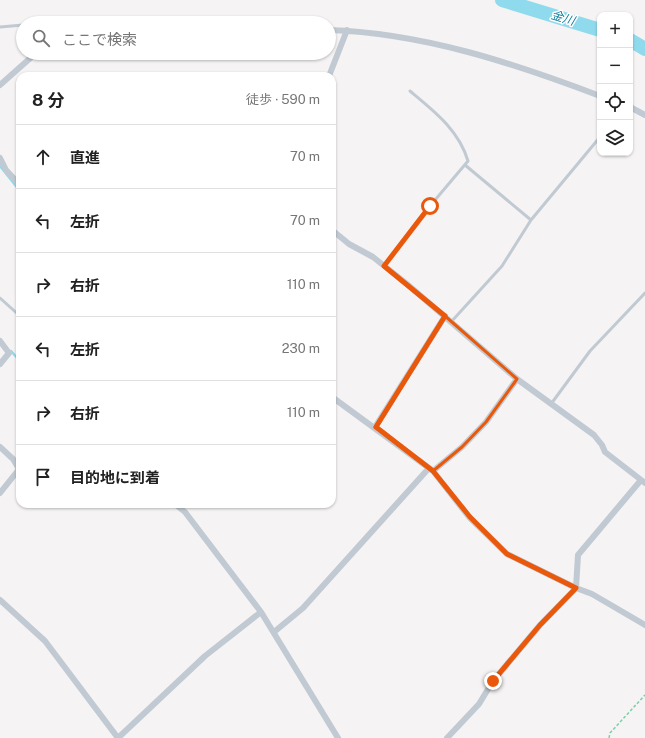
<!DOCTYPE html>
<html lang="ja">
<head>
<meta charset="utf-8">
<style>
  body { margin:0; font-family:"Public Sans","Noto Sans JP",sans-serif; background:#f6f6f6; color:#222 }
  .controls { position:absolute; right:12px; top:12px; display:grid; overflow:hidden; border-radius:8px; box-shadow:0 1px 3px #0004 }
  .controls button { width:36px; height:36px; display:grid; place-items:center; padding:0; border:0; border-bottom:1px solid #e0e0e0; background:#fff; color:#222; font:20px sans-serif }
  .stop { position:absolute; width:12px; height:12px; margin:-9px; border:3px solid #ea580c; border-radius:50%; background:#fff }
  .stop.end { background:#ea580c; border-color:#fff; box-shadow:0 1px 4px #0008 }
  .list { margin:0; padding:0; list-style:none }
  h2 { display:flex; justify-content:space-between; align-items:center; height:52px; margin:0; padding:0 16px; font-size:17px }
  h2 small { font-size:13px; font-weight:400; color:#767676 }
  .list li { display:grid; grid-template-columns:26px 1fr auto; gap:12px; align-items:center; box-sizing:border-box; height:64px; padding:0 16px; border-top:1px solid #e0e0e0 }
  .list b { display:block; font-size:15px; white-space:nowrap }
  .list em { font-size:13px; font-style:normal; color:#767676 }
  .icon { flex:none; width:22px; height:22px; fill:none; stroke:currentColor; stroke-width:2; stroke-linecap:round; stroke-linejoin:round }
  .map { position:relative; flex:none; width:645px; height:738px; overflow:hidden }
  .search { position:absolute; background:#fff; box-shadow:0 1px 3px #0004; left:16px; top:16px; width:320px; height:44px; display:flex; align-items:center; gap:10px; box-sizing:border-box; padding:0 14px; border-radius:22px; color:#767676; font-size:15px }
  .panel { position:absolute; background:#fff; box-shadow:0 1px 3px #0004; left:16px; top:72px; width:320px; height:436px; border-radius:12px }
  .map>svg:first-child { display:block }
</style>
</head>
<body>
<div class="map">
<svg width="645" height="738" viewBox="0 0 645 738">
  <rect width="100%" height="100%" fill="#f5f3f3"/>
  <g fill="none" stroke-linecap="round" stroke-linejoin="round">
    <path stroke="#90daee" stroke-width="2.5" d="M 0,166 L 20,191
      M 11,351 L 20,361"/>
    <path stroke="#90daee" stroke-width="14" d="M 502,0 L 600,30
      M 630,40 L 645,49"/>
    <path stroke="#7ad0a6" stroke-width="1.5" stroke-dasharray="3 2" stroke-linecap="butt" d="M 609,738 L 610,733 L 645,695"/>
    <path stroke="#c1cad2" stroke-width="3" d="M 0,27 L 23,25
      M 465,165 L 531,220
      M 384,266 L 430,206 L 468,161 C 459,130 434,111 410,91
      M 0,298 L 20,316
      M 451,322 L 502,266 L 531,220 L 600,137
      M 551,404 L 590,351 L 645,293"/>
    <path stroke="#c1cad2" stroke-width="6" d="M 329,30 C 423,33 513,63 600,96
      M 329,76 L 347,30
      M 0,85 L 36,53
      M 630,107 L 645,115
      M 0,158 L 6,170 L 20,185
      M 332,230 L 349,244 L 373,257 L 407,284 L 517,379 L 594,435 L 602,445 L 605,452 L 645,483
      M 0,341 L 9,353 L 0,364
      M 332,397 L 433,471 L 469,517 L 507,554 L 576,588 L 592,594 L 645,625
      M 375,427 L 445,316
      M 0,447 L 13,459 L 19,469
      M 433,471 L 462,447 L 486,422 L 517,379
      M 0,493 L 20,468
      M 175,504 L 185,512 L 261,612 L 338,738
      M 0,600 L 45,641 L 118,738
      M 274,632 L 303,608 L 429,468
      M 118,738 L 205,656 L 261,612
      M 447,738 L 479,704 L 493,681 L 540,625 L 576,588 L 578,555 L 641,480"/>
  </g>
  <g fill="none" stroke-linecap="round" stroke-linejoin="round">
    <path stroke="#ea580c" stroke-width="5" d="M 430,206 L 384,266 L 445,316 L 376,427 L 433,471 L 470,517 L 507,554 L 576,588 L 540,625 L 493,681"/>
  </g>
  <path fill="none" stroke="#e8590c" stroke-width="3" stroke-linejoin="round" d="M 445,316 L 517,379 L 486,422 L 462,447 L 433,471 L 375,427 Z"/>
  <g text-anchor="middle" stroke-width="3" stroke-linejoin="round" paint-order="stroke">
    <g font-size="12" font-style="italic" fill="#0c7c9b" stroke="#fff">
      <text transform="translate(563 18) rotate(17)" y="4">金川</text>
    </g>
  </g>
</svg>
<div class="controls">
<button>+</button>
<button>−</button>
<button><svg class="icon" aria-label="locate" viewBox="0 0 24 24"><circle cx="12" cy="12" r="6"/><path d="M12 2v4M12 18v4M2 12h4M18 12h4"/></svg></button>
<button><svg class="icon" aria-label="layers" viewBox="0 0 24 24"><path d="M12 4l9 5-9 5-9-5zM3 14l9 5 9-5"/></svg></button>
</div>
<div class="stop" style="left:430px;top:206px"></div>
<div class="stop end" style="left:493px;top:681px"></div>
<div class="search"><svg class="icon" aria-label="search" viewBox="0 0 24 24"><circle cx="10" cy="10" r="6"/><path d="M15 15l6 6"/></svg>ここで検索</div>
<section class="panel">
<h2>8 分<small>徒歩 · 590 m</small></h2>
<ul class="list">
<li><svg class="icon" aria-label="ahead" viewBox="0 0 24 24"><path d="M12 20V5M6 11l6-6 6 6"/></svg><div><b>直進</b></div><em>70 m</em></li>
<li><svg class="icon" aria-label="left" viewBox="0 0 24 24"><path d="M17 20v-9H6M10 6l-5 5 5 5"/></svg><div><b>左折</b></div><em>70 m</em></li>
<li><svg class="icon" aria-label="right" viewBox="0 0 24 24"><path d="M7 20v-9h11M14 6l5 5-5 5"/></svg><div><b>右折</b></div><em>110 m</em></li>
<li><svg class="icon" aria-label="left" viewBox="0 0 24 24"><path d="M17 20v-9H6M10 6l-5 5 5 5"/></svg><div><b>左折</b></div><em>230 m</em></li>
<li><svg class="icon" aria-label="right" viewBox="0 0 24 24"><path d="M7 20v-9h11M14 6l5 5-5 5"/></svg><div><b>右折</b></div><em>110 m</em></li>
<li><svg class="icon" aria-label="arrive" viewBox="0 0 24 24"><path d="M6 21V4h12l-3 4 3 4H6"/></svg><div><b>目的地に到着</b></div></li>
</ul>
</section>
</div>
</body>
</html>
